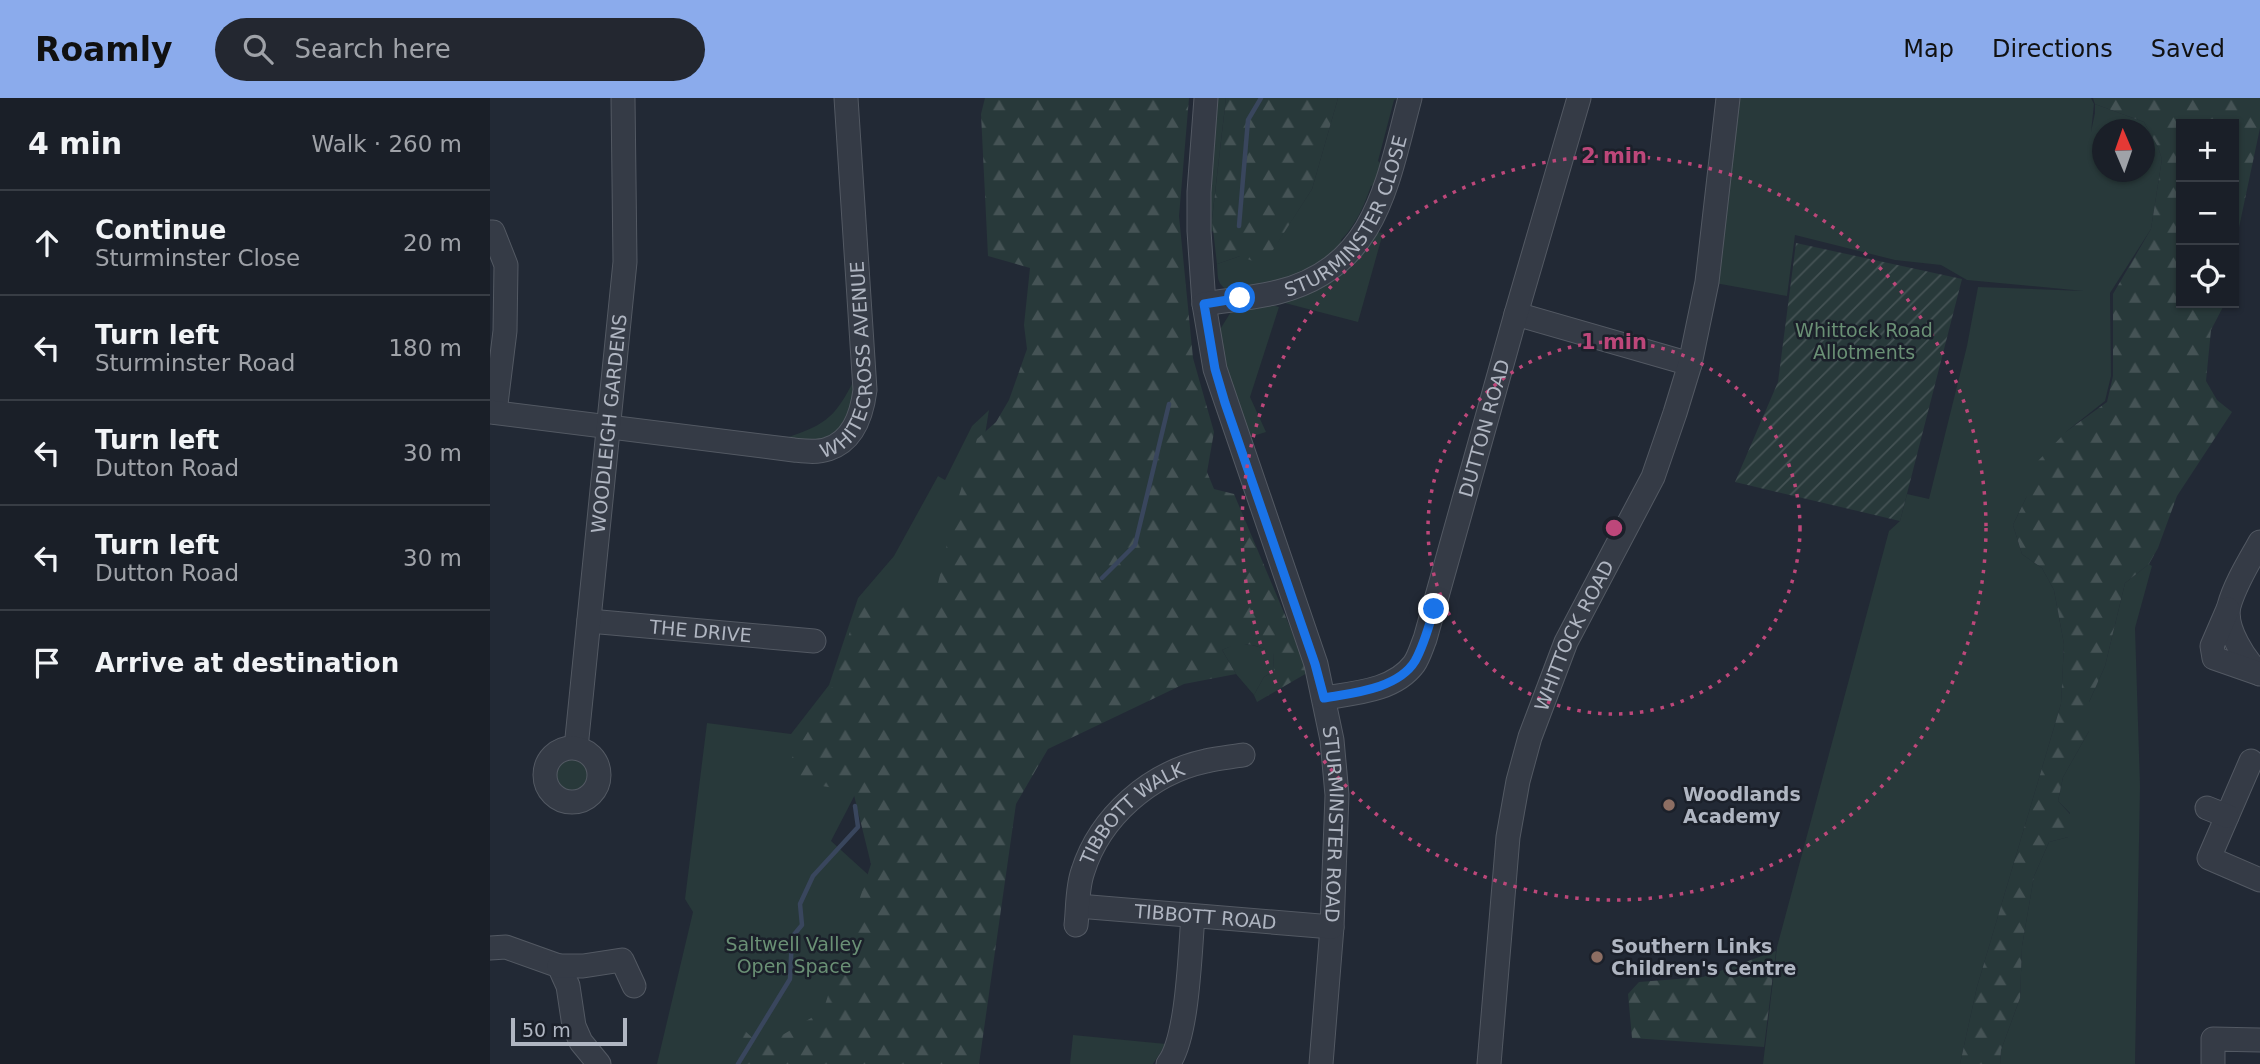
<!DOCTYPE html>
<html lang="en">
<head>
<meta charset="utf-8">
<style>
  body { margin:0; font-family:"DejaVu Sans",sans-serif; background:#232730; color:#f1f3f6 }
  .controls { position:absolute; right:21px; top:21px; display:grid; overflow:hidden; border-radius:0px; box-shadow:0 2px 5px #0004 }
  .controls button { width:63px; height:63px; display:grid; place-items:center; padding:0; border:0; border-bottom:2px solid #383d45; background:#1a1f28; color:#f1f3f6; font:35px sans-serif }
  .compass { position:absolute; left:1602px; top:21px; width:63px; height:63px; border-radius:50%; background:#1a1f28; box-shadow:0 2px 5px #0004; rotate:358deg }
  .scale { position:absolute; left:21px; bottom:18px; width:116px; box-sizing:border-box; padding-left:7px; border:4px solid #b0b6c2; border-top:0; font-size:19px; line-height:24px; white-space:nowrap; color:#b0b6c2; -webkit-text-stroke:5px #1b202a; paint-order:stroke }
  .stop { position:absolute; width:21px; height:21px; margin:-16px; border:5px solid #1a73e8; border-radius:50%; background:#fff }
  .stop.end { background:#1a73e8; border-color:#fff; box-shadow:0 2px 7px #0008 }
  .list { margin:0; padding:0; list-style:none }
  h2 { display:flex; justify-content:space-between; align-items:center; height:91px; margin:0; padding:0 28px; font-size:30px }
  h2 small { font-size:23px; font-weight:400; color:#9fa2a8 }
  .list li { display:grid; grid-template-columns:46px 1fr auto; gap:21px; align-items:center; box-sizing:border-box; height:105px; padding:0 28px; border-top:2px solid #383d45 }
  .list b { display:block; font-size:26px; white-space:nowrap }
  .list p { margin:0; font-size:23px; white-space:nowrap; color:#9fa2a8 }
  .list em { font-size:23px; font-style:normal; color:#9fa2a8 }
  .icon { flex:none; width:38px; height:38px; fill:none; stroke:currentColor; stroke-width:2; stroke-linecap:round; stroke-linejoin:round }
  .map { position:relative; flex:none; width:1770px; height:966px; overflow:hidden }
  header { display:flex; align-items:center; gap:42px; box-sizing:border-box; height:98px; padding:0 35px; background:#8babec; color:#111 }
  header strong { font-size:33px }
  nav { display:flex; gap:38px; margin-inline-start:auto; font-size:24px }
  .search { width:490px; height:63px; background:#232730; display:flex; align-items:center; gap:18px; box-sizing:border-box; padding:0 24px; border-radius:38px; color:#9fa2a8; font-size:26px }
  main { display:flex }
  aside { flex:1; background:#1a1f28 }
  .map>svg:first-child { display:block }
</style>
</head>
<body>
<header>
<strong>Roamly</strong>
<div class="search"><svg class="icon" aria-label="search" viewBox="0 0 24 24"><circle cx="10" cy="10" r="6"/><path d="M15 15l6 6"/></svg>Search here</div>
<nav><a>Map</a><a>Directions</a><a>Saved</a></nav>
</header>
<main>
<aside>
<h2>4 min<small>Walk · 260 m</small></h2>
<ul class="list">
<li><svg class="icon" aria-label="ahead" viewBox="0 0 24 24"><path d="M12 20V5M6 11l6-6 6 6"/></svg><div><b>Continue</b><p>Sturminster Close</p></div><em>20 m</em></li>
<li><svg class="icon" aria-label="left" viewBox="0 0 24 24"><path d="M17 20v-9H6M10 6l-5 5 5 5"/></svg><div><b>Turn left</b><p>Sturminster Road</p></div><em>180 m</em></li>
<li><svg class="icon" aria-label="left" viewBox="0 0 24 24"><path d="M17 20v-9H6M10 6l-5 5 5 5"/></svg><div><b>Turn left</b><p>Dutton Road</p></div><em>30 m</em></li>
<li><svg class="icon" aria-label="left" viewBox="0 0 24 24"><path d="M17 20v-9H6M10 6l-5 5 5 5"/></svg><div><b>Turn left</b><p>Dutton Road</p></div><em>30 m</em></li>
<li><svg class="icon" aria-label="arrive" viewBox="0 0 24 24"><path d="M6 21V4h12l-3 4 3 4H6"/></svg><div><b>Arrive at destination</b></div></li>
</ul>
</aside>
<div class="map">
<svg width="1770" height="966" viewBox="0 0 1770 966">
  <defs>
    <pattern id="forest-firs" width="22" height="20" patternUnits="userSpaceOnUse" patternTransform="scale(1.75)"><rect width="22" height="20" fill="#28393a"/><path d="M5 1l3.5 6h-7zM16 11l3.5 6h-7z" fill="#455355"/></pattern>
    <pattern id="garden-furrows" width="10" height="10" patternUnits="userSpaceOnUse" patternTransform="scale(1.75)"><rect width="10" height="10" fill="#28393a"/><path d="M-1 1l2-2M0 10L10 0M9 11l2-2" fill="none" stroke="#455355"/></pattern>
  </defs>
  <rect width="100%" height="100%" fill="#222935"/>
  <path fill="#28393a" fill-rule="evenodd" d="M 723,0 L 736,0 L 722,121 L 724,133 L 717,135 Z
    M 848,0 L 910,0 L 904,2 L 888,63 L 893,67 L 888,86 L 881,88 C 874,108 866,127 851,142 L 853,149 L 800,182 L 738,192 C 726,186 728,178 727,166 L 750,158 L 783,151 L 822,91 Z
    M 1244,0 L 1601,0 L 1604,6 L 1601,34 L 1605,15 L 1605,6 L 1654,24 L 1668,49 L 1672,61 L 1661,131 L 1620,195 L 1621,278 L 1615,303 L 1577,333 L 1536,400 L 1523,427 L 1532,456 L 1552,470 L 1564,492 L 1574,546 L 1571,606 L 1487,889 L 1470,966 L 1273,966 L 1287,849 L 1399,433 L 1410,423 L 1417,396 L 1439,401 L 1477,248 L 1488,189 L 1594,193 L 1477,182 L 1451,167 L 1405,162 L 1305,137 L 1297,198 L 1225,185 ZM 1612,32 L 1654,32 L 1654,74 L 1612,74 Z
    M 887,134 L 893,135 L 868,224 L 791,204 L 825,193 L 855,173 Z
    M 773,205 L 789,209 L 760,299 L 776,334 L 757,340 L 740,287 L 729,233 L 744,209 Z
    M 366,278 C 366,301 364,329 341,341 C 331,346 299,343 286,343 C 334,328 344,323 366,278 Z
    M 499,312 L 481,425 L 398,633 L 341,743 L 394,791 L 464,966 L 167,966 L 203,814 L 195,801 L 217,625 L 301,636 L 339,587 L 368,500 L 404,458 L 448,378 L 455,382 L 482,328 Z
    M 1659,466 L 1662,468 L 1645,530 L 1650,688 L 1645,966 L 1510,966 L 1511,952 L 1530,900 L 1532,848 L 1544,778 L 1559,744 L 1578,739 L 1580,715 L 1568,703 L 1573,679 L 1599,633 L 1599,604 L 1615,568 L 1635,485 Z
    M 747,545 L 762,547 L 783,553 L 784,573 L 774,579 L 764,597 L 746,576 L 732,552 Z
    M62 676a20 20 0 1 1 40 0a20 20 0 1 1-40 0Z
    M 583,937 L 676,946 L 663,966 L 580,966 Z"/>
  <path fill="url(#forest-firs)" d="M 495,0 L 699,0 L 689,118 L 703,260 L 724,334 L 717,374 L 724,391 L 744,396 L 800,529 L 817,575 L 767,604 L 764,597 L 774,579 L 784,573 L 783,554 C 761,546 754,542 732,552 L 746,576 L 694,586 L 558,651 L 526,706 L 489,966 L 251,966 L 253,931 L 272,949 L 333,913 L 381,766 L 363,693 L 289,681 L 338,601 L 371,500 L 441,515 L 467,404 L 487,341 L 506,324 L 519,302 L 537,251 L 534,227 L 540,170 L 498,158 L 491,16 Z
    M 736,0 L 848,0 L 822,91 L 783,152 L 765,164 L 750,158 L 727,166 L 722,122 Z
    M 1603,0 L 1770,0 L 1770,30 L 1744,153 L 1744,26 L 1691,26 L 1691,205 L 1735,205 L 1721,232 L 1716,283 L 1727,302 L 1742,314 L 1687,398 L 1668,450 L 1659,466 L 1635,485 L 1615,568 L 1599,604 L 1599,633 L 1573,679 L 1568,703 L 1590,727 L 1578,739 L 1559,744 L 1544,778 L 1532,848 L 1530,900 L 1511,952 L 1510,966 L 1470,966 L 1487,889 L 1571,606 L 1574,546 L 1564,492 L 1552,470 L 1532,456 L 1523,427 L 1536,400 L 1547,364 L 1577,333 L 1617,304 L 1623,278 L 1623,196 L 1661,131 L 1672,61 L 1668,49 L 1654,24 L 1605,6 Z
    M 1286,853 L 1274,949 L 1142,940 L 1138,896 L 1149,884 L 1213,879 Z"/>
  <path fill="url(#garden-furrows)" d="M 1306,145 L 1472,181 L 1410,423 L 1245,384 L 1288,284 Z"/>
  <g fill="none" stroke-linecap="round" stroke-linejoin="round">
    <path stroke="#39465d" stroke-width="4.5" d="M 749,128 L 758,22 L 771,0
      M 612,480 L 645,447 L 679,306
      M 248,966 L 300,881 L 302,839 L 312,827 L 310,806 L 323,778 L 368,729 L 365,708"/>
    <defs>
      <g id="minor">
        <path id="s1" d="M 716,0 L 709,94 L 709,133 L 714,206 L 725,271 L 826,566 L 842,642 L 847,697 L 842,829 L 831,966"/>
        <path d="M 0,134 L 3,134 L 16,167 L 15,233 L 5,314"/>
        <path id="s2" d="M 714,206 C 738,202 764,200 788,194 C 887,169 897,85 920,0"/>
        <path d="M 1026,216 L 1200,266"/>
        <path id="s3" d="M 0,314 L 304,352 C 314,353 327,355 338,351 C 363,343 372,316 375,292 L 356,0"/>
        <path d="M 1770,444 C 1759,464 1745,486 1739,508 C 1734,530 1755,562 1770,576"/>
        <path d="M 1738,511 L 1722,548 L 1724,560 L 1767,575"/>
        <path id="s4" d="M 99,523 L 324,543"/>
        <path id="s5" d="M 834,600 C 864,595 904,593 924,566 C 929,559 932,548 935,541 L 1026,216 L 1089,0"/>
        <path id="s6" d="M 86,650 L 135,164 L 133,0"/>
        <circle cx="82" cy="677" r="27"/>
        <path d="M 1761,663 L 1719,760 L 1770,782"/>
        <path d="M 1717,710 L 1737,718"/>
        <path id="s7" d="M 588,808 L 842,829"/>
        <path id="s8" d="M 586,827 C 588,810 587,789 593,773 C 610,719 660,675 716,663 C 728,660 741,659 753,657"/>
        <path d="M 0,850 L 16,849 L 69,868 L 78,888 L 84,928 L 91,944 L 109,966"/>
        <path d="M 69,868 L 93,868 L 132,862 L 144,888"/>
        <path d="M 678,966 C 698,941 700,852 703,818"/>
        <path id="s9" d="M 999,966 L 1018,739 L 1028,683 L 1040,639 L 1076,544 L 1163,379 L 1185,315 L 1200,266 L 1217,184 L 1238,0"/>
        <path d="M 1723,966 L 1723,941 L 1770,942"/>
      </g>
    </defs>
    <use href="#minor" stroke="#535963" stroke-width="25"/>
    <use href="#minor" stroke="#353b46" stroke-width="23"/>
  </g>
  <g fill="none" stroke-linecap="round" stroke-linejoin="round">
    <path stroke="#1a73e8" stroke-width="9" d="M 750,200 L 714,206 L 725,271 L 735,305 L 825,566 L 834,600 C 862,595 908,591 925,563 C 934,547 939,528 944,511"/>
  </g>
  <g fill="none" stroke="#bd477a" stroke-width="3.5" stroke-dasharray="3.5 7">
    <circle cx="1124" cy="430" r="186"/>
    <circle cx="1124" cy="430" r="372"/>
  </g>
  <g fill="#8d6e63" stroke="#1b202a" stroke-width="2.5">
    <circle cx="1179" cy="707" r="7"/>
    <circle cx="1107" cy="859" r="7"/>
  </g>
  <g text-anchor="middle" stroke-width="5" stroke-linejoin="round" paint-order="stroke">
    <g font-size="19" fill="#b0b6c2" stroke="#1b202a">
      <text dy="7" stroke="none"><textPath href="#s2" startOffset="184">STURMINSTER CLOSE</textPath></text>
      <text dy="7" stroke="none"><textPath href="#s3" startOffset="438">WHITECROSS AVENUE</textPath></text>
      <text dy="7" stroke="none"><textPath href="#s6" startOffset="326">WOODLEIGH GARDENS</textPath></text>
      <text dy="7" stroke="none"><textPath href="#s5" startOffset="345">DUTTON ROAD</textPath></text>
      <text dy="7" stroke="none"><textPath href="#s4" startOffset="112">THE DRIVE</textPath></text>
      <text dy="7" stroke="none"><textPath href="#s9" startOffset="441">WHITTOCK ROAD</textPath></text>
      <text dy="7" stroke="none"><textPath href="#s8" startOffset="133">TIBBOTT WALK</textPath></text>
      <text dy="7" stroke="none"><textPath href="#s1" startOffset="746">STURMINSTER ROAD</textPath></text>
      <text dy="7" stroke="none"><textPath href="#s7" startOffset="128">TIBBOTT ROAD</textPath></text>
    </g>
    <g font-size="19" fill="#6a9075" stroke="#1b202a">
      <text x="1374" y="239">Whittock Road<tspan x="1374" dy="22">Allotments</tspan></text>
      <text x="304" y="853">Saltwell Valley<tspan x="304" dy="22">Open Space</tspan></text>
    </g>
    <g font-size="19" font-weight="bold" fill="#b0b6c2" stroke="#1b202a" text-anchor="start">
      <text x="1193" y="703">Woodlands<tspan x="1193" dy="22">Academy</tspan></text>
      <text x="1121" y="855">Southern Links<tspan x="1121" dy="22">Children's Centre</tspan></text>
    </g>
  </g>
  <circle cx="1124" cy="430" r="10" fill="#bd477a" stroke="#1b202a" stroke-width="3.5"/>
  <g font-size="21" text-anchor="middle" font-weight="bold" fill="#bd477a" stroke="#1b202a" stroke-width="5" stroke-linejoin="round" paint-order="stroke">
    <text x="1124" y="65">2 min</text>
    <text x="1124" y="251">1 min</text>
  </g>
</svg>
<div class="controls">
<button>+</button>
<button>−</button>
<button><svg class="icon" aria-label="locate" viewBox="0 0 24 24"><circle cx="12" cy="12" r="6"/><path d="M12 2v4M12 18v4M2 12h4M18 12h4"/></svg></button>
</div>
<svg class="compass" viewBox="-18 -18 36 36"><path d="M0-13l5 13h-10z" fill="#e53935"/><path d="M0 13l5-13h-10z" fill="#9fa2a8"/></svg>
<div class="scale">50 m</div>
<div class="stop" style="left:750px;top:200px"></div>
<div class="stop end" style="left:944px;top:511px"></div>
</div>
</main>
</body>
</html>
